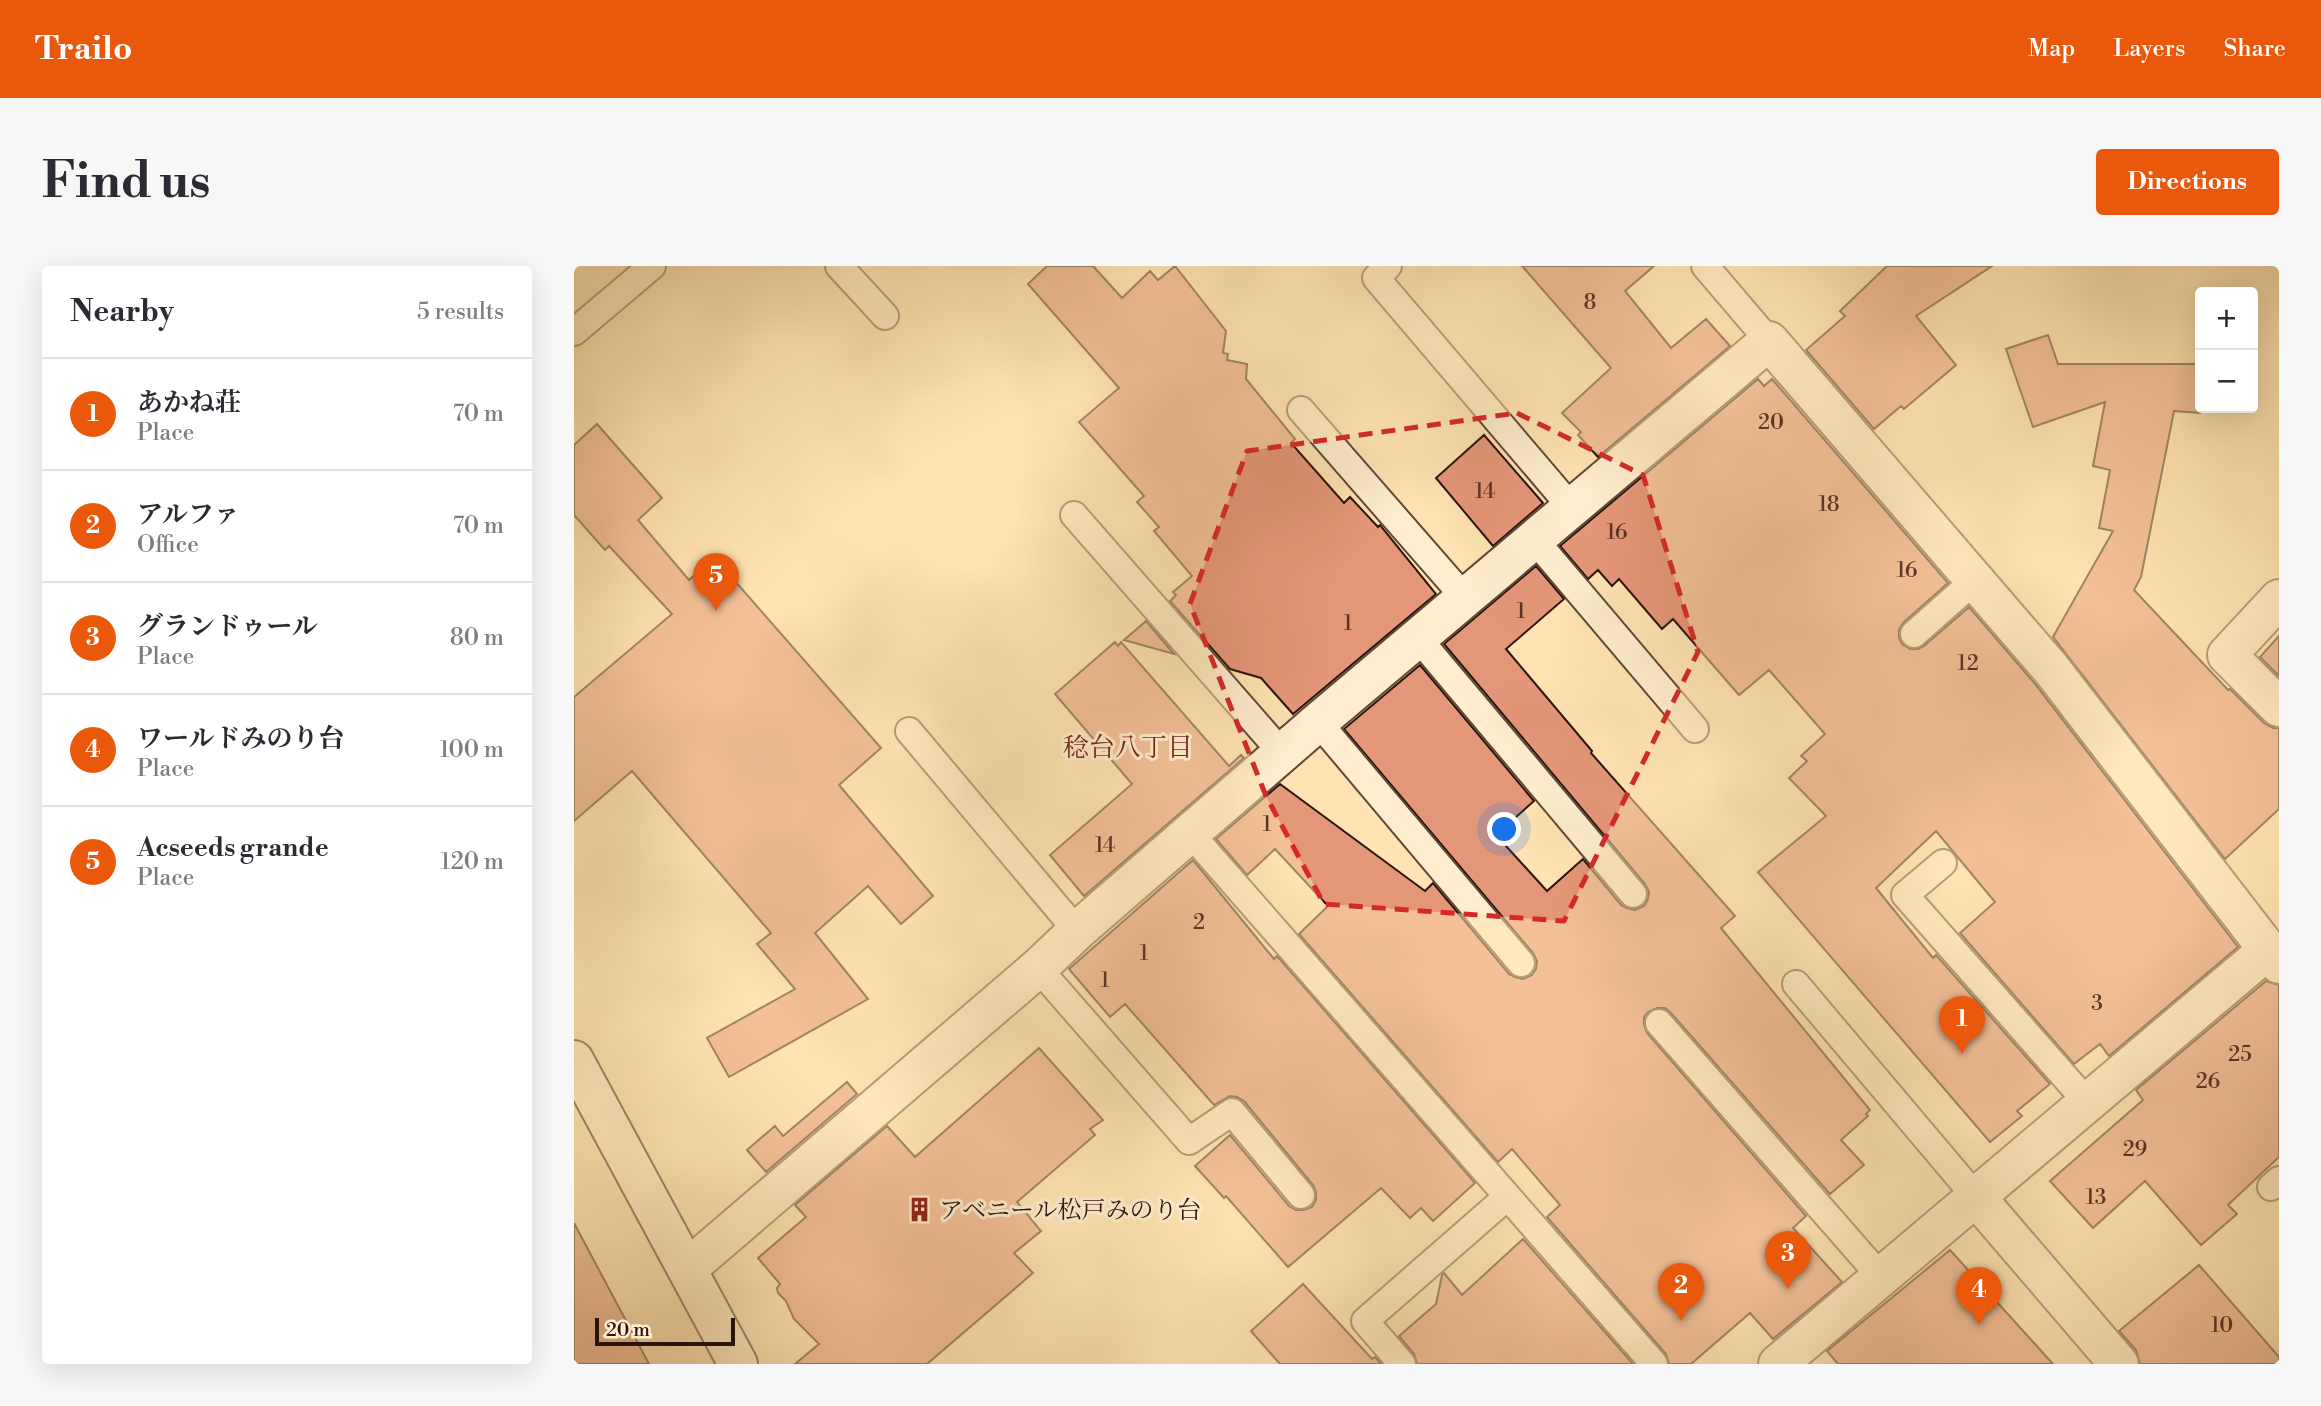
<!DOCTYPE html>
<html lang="en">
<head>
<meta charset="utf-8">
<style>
  body { margin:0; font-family:"Libre Bodoni","Noto Serif JP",serif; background:#f7f7f7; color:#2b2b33 }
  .controls { position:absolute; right:21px; top:21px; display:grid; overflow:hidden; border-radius:7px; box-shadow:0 7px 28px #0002 }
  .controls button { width:63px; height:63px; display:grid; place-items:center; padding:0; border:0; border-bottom:2px solid #e1e1e2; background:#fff; color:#2b2b33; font:35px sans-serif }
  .scale { position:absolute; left:21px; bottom:18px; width:140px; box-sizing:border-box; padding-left:7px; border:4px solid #2b140c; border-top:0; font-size:19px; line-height:24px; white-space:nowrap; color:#2b140c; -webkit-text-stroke:5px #ffedcd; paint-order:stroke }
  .you { position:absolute; left:931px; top:564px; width:24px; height:24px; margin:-18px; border:5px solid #fff; border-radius:50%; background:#1a73e8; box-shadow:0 0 0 10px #1a73e833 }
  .badge { display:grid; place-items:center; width:46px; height:46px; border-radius:50%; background:#ea580c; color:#fff; font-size:23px; font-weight:700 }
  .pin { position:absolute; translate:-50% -58px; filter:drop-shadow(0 2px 4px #0008) }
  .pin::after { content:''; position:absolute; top:37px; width:24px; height:21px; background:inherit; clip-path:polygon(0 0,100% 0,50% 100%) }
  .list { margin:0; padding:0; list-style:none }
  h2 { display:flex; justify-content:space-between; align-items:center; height:91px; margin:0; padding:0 28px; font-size:30px }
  h2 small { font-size:23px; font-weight:400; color:#7c7c81 }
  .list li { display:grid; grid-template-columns:46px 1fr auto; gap:21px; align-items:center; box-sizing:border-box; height:112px; padding:0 28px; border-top:2px solid #e1e1e2 }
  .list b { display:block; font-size:26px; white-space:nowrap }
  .list p { margin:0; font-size:23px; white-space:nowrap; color:#7c7c81 }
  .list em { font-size:23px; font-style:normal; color:#7c7c81 }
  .map { position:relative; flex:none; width:1705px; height:1098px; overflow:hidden; border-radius:7px }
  header { display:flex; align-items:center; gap:42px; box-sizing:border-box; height:98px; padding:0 35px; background:#ea580c; color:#fff }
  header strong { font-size:33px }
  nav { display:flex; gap:38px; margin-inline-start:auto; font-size:24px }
  .intro { display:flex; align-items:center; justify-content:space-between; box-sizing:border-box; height:168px; padding:0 42px }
  h1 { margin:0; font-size:49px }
  .button { padding:18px 32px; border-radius:7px; background:#ea580c; color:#fff; font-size:24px; font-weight:700 }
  main { display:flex; gap:42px; padding:0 42px }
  aside { flex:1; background:#fff; border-radius:7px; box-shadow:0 7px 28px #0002 }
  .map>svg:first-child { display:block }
</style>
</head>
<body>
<header>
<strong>Trailo</strong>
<nav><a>Map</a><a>Layers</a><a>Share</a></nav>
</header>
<div class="intro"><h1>Find us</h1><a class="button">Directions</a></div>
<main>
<aside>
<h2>Nearby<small>5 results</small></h2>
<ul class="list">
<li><span class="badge">1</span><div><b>あかね荘</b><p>Place</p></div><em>70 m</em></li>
<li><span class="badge">2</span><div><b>アルファ</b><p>Office</p></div><em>70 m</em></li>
<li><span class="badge">3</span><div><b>グランドゥール</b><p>Place</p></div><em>80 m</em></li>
<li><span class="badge">4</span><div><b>ワールドみのり台</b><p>Place</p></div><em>100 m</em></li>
<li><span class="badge">5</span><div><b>Acseeds grande</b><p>Place</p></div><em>120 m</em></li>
</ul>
</aside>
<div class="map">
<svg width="1705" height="1098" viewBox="0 0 1705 1098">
  <rect width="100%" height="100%" fill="#ffe3b2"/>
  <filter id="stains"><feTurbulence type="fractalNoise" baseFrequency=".00286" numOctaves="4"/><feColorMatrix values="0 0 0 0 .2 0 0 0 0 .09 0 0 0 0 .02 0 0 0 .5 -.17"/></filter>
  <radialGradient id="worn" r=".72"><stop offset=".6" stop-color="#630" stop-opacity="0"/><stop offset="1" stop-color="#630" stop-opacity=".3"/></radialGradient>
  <path fill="#e49678" stroke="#2b140c" stroke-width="2" d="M 473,0 L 519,0 L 548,32 L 576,5 L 584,14 L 601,0 L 652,65 L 649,87 L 654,88 L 653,94 L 673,98 L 672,113 L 721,173 L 717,177 L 770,237 L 776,231 L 804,261 L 806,259 L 862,328 L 719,448 L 687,412 L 656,403 L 596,335 L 602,329 L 599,326 L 618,310 L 580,265 L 585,261 L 563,236 L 570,230 L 505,156 L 545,122 L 454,18 Z
    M 948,0 L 1080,0 L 1051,25 L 1097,82 L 1132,53 L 1156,80 L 1024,191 L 1004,169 L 1007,166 L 988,147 L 1037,102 Z
    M 1313,0 L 1418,0 L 1342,50 L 1382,99 L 1330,143 L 1327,140 L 1300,163 L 1232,84 L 1271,50 L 1266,45 Z
    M 1474,69 L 1484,98 L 1626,98 L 1626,147 L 1600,145 L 1567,311 L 1560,324 L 1654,424 L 1656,423 L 1690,457 L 1699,462 L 1705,462 L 1705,543 L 1651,593 L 1479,371 L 1539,265 L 1525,262 L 1536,204 L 1519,200 L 1531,136 L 1459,161 L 1432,83 Z
    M 1184,113 L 1190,120 L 1198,113 L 1374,317 L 1329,357 L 1325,364 L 1325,372 L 1328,378 L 1336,383 L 1344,383 L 1350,380 L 1395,341 L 1461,418 L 1664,681 L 1535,790 L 1526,778 L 1500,798 L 1386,667 L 1421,636 L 1362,565 L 1302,622 L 1359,692 L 1362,689 L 1476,818 L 1443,845 L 1448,850 L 1416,876 L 1184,606 L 1252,550 L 1215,512 L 1233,495 L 1227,490 L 1251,468 L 1195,404 L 1165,429 L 1099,353 L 1088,363 L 1045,313 L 1038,320 L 1024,304 L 1014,313 L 986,280 Z
    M 23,158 L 88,232 L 64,254 L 115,314 L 140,291 L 307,482 L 265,519 L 359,630 L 327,658 L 294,620 L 241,667 L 294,733 L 155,811 L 133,772 L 221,723 L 183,678 L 197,667 L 58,505 L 0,555 L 0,431 L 98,348 L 35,280 L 31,284 L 0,249 L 0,179 Z
    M 910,169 L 969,237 L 919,280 L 862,212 Z
    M 962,300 L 990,333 L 932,383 L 1018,485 L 1017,487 L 1161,650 L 1147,662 L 1296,844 L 1292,848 L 1294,850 L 1267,874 L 1290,899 L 1256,928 L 1097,747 L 1091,742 L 1083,742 L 1074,746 L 1070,751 L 1070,759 L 1073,767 L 1232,950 L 1219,962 L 1268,1016 L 1199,1073 L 1176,1047 L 1117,1098 L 1095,1098 L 1092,1088 L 973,951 L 986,939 L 938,883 L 924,896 L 725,668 L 754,640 L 701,583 L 673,609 L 642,573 L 706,518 L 851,625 L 859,617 L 935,708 L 941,711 L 949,713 L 958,709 L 962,703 L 963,695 L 959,687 L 770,463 L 846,399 L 960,535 L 922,569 L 973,625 L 1009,593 L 1047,639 L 1053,642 L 1061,644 L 1070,640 L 1074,633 L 1075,626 L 1071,618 L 870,378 Z
    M 572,355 L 600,388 L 550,374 Z
    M 1705,370 L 1705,410 L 1686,391 Z
    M 541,376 L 544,380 L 547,376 L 655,500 L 667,489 L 670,492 L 510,630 L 476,589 L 558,518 L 481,428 Z
    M 619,594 L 700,693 L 703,690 L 901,917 L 859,955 L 847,942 L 836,952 L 807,922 L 714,1001 L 652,930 L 650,932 L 621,900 L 656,869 L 715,940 L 722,944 L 730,944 L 738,941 L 742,934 L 742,926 L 739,919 L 670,835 L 663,831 L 656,830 L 640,839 L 551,738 L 536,751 L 495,703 Z
    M 1692,715 L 1705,719 L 1705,891 L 1654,939 L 1663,948 L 1627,979 L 1571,915 L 1519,962 L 1476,915 L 1569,834 L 1562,824 Z
    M 465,782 L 529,854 L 516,863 L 521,869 L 443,936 L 467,965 L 440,987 L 459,1007 L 353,1098 L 221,1098 L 245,1078 L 220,1053 L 212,1035 L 204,1027 L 203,1022 L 206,1018 L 184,992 L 232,951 L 221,939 L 313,860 L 341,891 Z
    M 273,816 L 283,828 L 192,906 L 173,884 L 201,860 L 209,870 Z
    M 0,957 L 75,1098 L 0,1098 Z
    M 949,973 L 1059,1098 L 843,1098 L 840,1088 L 825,1070 L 862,1038 L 868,1009 L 870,1007 L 888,1029 Z
    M 1376,984 L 1479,1098 L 1264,1098 L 1253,1085 Z
    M 1625,999 L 1705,1091 L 1705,1098 L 1566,1098 L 1562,1084 L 1545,1065 Z
    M 729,1018 L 798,1093 L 801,1091 L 807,1098 L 706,1098 L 677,1065 Z"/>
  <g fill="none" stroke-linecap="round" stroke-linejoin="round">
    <defs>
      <path id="lane" d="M 265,0 L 311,50
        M 814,0 L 802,12 L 997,241
        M 1131,0 L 1195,75
        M 0,66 L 78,0
        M 727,144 L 891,332
        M 500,249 L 708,487
        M 960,273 L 1121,463
        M 1340,368 L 1400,315
        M 844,372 L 1059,628
        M 744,456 L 947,697
        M 335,465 L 503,665
        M 616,567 L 1080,1098
        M 1369,597 L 1331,629 L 1513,836
        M 464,702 L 615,875 L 658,846 L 727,929
        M 1222,718 L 1401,930
        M 1085,757 L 1307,1011
        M 1697,921 L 1705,914
        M 828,1098 L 791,1055 L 933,931"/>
      <path id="street" d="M 1705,333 L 1653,389 L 1705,441
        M 1401,930 L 1545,1098
        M 113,1003 L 464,702 L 503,665 L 744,456 L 1195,75 L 1478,404 L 1705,698
        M 1204,1098 L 1694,684"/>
      <path id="secondary" d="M 0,794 L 164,1098"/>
    </defs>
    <use href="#lane" stroke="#604836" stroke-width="30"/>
    <use href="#street" stroke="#604836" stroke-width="42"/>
    <use href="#secondary" stroke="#2b140c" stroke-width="42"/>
    <use href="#lane" stroke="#ffedcd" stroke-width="26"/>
    <use href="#street" stroke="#ffedcd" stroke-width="38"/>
    <use href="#secondary" stroke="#ffedcd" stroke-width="38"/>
  </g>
  <path d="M0 0H1705V1098H0ZM 943,147 L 1069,209 L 1124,386 L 990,655 L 750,638 L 692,530 L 616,338 L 673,185 Z" fill="#ffe3b2" fill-opacity=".55" fill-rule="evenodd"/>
  <path fill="none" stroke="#d62828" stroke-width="5" stroke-dasharray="14 9" stroke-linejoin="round" d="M 943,147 L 1069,209 L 1124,386 L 990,655 L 750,638 L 692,530 L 616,338 L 673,185 Z"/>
  <defs>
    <symbol id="building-bare" viewBox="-9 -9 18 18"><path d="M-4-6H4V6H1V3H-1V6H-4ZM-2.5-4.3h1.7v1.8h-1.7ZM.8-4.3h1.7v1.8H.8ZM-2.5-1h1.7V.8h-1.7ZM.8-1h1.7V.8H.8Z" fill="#8f2418" stroke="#ffedcd" stroke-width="2.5" paint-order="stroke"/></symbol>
  </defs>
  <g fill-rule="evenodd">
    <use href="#building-bare" x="328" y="926" width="35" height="35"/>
  </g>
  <g text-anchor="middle" stroke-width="6" stroke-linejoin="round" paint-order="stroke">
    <g font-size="21" fill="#593427">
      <text x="1016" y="43">8</text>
      <text x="1197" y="163">20</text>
      <text x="911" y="232">14</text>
      <text x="1255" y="245">18</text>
      <text x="1043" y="273">16</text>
      <text x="1333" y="311">16</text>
      <text x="947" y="352">1</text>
      <text x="774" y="364">1</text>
      <text x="1394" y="404">12</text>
      <text x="693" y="565">1</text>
      <text x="531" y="586">14</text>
      <text x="625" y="663">2</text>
      <text x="570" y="694">1</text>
      <text x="531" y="721">1</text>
      <text x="1523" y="744">3</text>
      <text x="1666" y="795">25</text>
      <text x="1634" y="822">26</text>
      <text x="1561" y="890">29</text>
      <text x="1522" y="938">13</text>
      <text x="1648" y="1066">10</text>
    </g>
    <g font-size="24" fill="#2b140c" stroke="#ffedcd" text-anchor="start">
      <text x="365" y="952">アベニール松戸みのり台</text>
    </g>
    <g font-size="26" fill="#7a1f14" stroke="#ffedcd">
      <text x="554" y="490">稔台八丁目</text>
    </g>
  </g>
  <rect width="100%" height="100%" filter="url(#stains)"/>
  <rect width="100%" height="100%" fill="url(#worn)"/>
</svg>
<div class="controls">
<button>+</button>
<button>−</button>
</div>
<div class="scale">20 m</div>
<div class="you"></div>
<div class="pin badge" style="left:1388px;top:788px">1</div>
<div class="pin badge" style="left:1107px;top:1055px">2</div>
<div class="pin badge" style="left:1214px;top:1023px">3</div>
<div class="pin badge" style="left:1405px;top:1059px">4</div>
<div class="pin badge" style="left:142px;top:345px">5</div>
</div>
</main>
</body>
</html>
